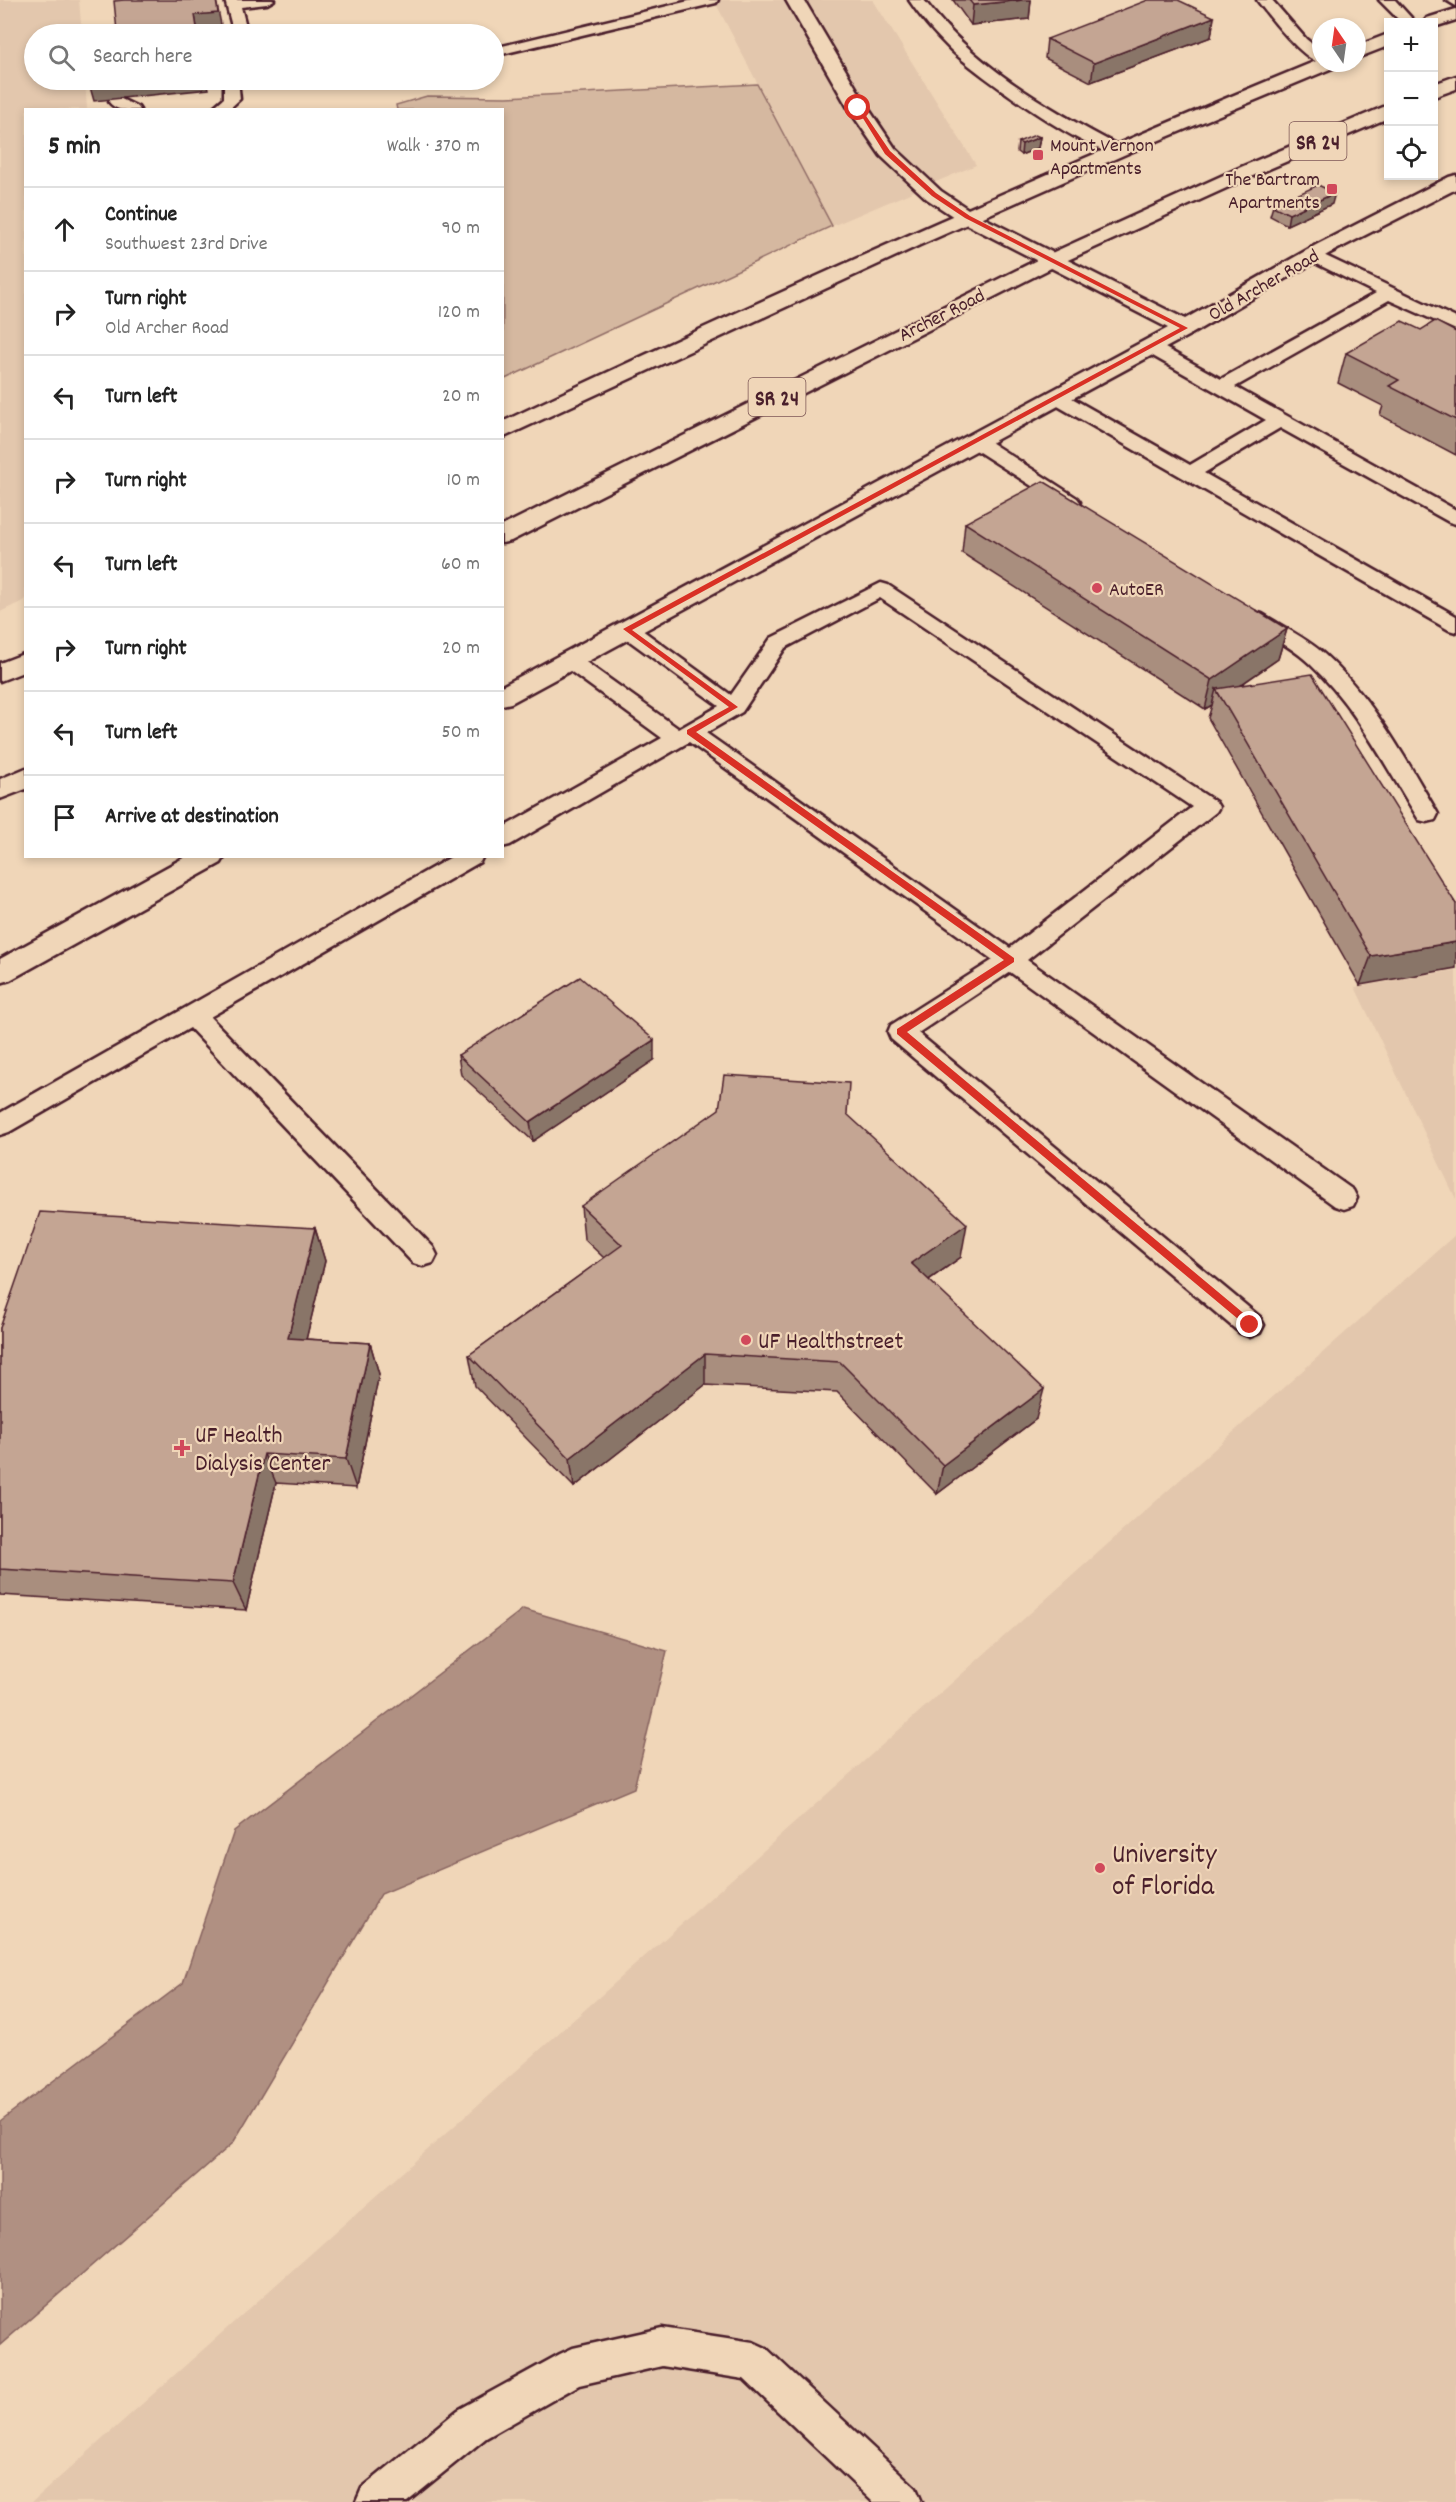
<!DOCTYPE html>
<html lang="en">
<head>
<meta charset="utf-8">
<style>
  body { margin:0; font-family:Dekko,sans-serif; background:#f6f6f6; color:#222 }
  .controls { position:absolute; right:18px; top:18px; display:grid; overflow:hidden; border-radius:0px; box-shadow:0 3px 9px #0003 }
  .controls button { width:54px; height:54px; display:grid; place-items:center; padding:0; border:0; border-bottom:2px solid #e0e0e0; background:#fff; color:#222; font:30px sans-serif }
  .compass { position:absolute; left:1312px; top:18px; width:54px; height:54px; border-radius:50%; background:#fff; box-shadow:0 3px 9px #0003; rotate:347deg }
  .stop { position:absolute; width:18px; height:18px; margin:-14px; border:4px solid #d93025; border-radius:50%; background:#fff }
  .stop.end { background:#d93025; border-color:#fff; box-shadow:0 2px 6px #0008 }
  .list { margin:0; padding:0; list-style:none }
  h2 { display:flex; justify-content:space-between; align-items:center; height:78px; margin:0; padding:0 24px; font-size:26px }
  h2 small { font-size:20px; font-weight:400; color:#767676 }
  .list li { display:grid; grid-template-columns:39px 1fr auto; gap:18px; align-items:center; box-sizing:border-box; height:84px; padding:0 24px; border-top:2px solid #e0e0e0 }
  .list b { display:block; font-size:22px; white-space:nowrap }
  .list p { margin:0; font-size:20px; white-space:nowrap; color:#767676 }
  .list em { font-size:20px; font-style:normal; color:#767676 }
  .icon { flex:none; width:33px; height:33px; fill:none; stroke:currentColor; stroke-width:2; stroke-linecap:round; stroke-linejoin:round }
  .map { position:relative; flex:none; width:1456px; height:2502px; overflow:hidden }
  .search { position:absolute; background:#fff; box-shadow:0 3px 9px #0003; left:24px; top:24px; width:480px; height:66px; display:flex; align-items:center; gap:15px; box-sizing:border-box; padding:0 21px; border-radius:33px; color:#767676; font-size:22px }
  .panel { position:absolute; background:#fff; box-shadow:0 3px 9px #0003; left:24px; top:108px; width:480px; height:750px; border-radius:0px }
  .map>svg:first-child { display:block }
</style>
</head>
<body>
<div class="map">
<svg width="1456" height="2502" viewBox="0 0 1456 2502">
  <rect width="100%" height="100%" fill="#f0d6b8"/>
  <filter id="ink" filterUnits="userSpaceOnUse"><feTurbulence type="fractalNoise" baseFrequency=".0167" numOctaves="2"/><feDisplacementMap in="SourceGraphic" scale="12" xChannelSelector="R" yChannelSelector="G"/><feConvolveMatrix kernelMatrix="1 2 1 2 8 2 1 2 1" color-interpolation-filters="sRGB"/></filter>
  <g filter="url(#ink)">
    <path fill="#e3c7ad" d="M 0,0 L 79,0 L 82,34 L 34,34 L 34,80 L 85,80 L 87,109 L 26,110 L 25,600 L 0,612 Z
      M 714,0 L 873,0 L 976,165 L 832,226 Z
      M 1456,970 L 1456,1199 L 1355,987 Z
      M 1456,1234 L 1456,2502 L 32,2502 Z"/>
    <path fill="#d5b8a0" stroke="#906c66" stroke-width="1.5" d="M 757,84 L 832,226 L 503,380 L 502,110 L 397,110 L 396,105 L 427,96 L 507,97 Z"/>
    <path fill="#b09082" stroke="#87635f" stroke-width="1.5" d="M 523,1609 L 667,1651 L 634,1788 L 381,1894 L 233,2143 L 0,2345 L 0,2121 L 183,1983 L 234,1831 Z"/>
    <g fill="none" stroke-linecap="round" stroke-linejoin="round">
      <defs>
        <path id="lane" d="M 225,0 L 274,0 L 267,4 L 241,7 L 248,34 L 234,34 Z
          M 693,0 L 718,0 L 716,3 L 494,56 L 494,48 Z
          M 909,0 L 924,0 C 975,67 1047,108 1121,147 L 1123,150 L 1121,153 C 1095,160 972,71 950,49 C 935,34 921,18 909,0 Z
          M 1257,0 L 1272,0 L 1306,39 L 1321,51 L 1321,63 L 1323,63 C 1305,63 1268,15 1257,0 Z
          M 1379,0 L 1395,0 L 1415,22 L 1401,22 Z
          M 1446,0 L 1456,0 L 1456,6 Z
          M 224,80 L 238,80 L 240,99 L 228,110 L 210,110 L 224,98 Z
          M 117,97 L 138,107 L 140,110 C 128,110 117,112 109,102 L 111,99 Z
          M 1313,250 L 1456,318 L 1456,330 L 1389,300 L 1235,387 L 1456,510 L 1456,524 L 1449,522 L 1280,428 L 1204,473 L 1456,616 L 1456,632 L 1449,630 L 1049,401 L 1047,397 L 1049,393 L 1063,393 L 1190,465 L 1266,420 L 1144,351 L 1141,347 L 1144,343 L 1156,343 L 1221,379 L 1376,293 L 1307,259 L 1304,255 L 1307,251 Z
          M 975,435 L 982,437 L 1077,498 L 1080,502 L 1077,506 L 1063,506 L 968,445 L 966,441 L 968,437 Z
          M 881,583 L 888,585 L 1216,802 L 1219,807 L 1216,812 L 1027,960 L 1353,1190 L 1357,1198 L 1353,1206 L 1344,1209 L 1335,1206 L 1010,972 L 918,1033 L 1260,1317 L 1264,1325 L 1260,1333 L 1250,1337 L 1240,1333 L 891,1039 L 888,1032 L 891,1025 L 993,960 L 689,742 L 510,845 L 502,847 L 502,828 L 662,738 L 562,665 L 558,660 L 562,655 L 569,653 L 576,655 L 679,729 L 719,706 L 620,634 L 617,629 L 620,624 L 627,622 L 634,624 L 731,695 L 771,638 ZM 880,598 L 1192,807 L 1010,948 L 706,733 L 742,712 L 785,648 Z
          M 1255,612 L 1262,614 C 1283,627 1306,638 1324,654 C 1372,697 1406,759 1438,814 L 1435,820 L 1427,822 L 1419,820 C 1386,767 1356,707 1310,664 C 1292,647 1269,636 1248,624 L 1245,619 L 1248,614 Z
          M 453,856 L 483,856 L 480,862 L 210,1017 L 433,1247 L 437,1255 L 433,1263 L 423,1266 L 413,1263 L 190,1028 L 9,1132 L 0,1135 L 0,1113 Z
          M 662,2328 L 753,2342 L 766,2348 L 916,2488 L 922,2502 L 873,2502 L 744,2379 L 662,2366 L 579,2385 L 486,2438 L 407,2502 L 356,2502 L 362,2488 L 458,2410 L 560,2354 L 573,2348 Z"/>
        <path id="street" d="M 786,0 L 804,0 L 868,108 L 895,148 L 941,191 L 974,213 L 1185,319 L 1316,245 L 1449,177 L 1456,175 L 1456,189 L 1330,253 L 1193,333 L 511,703 L 502,705 L 502,686 L 1168,328 L 960,221 L 927,199 L 881,156 L 848,108 Z
          M 187,856 L 225,856 L 221,863 L 10,980 L 0,983 L 0,959 Z"/>
        <path id="primary" d="M 1456,9 L 1456,20 L 1434,27 L 1434,22 L 1424,22 L 1427,18 Z
          M 1388,34 L 1388,46 L 1357,58 L 1357,46 Z
          M 1321,59 L 1321,63 L 1337,63 L 1335,67 L 1126,154 L 920,245 L 502,438 L 502,422 C 772,294 1045,172 1321,59 Z
          M 1456,76 L 1456,89 L 1434,97 L 1434,84 Z
          M 1388,105 L 1388,118 L 1255,175 L 1059,264 L 511,541 L 502,543 L 502,526 L 1045,256 L 1241,167 Z
          M 26,653 L 26,671 L 0,681 L 0,663 Z
          M 26,768 L 26,789 L 0,799 L 0,779 Z"/>
      </defs>
      <use href="#lane" stroke="#4a1f2b" stroke-width="5"/>
      <use href="#street" stroke="#4a1f2b" stroke-width="5"/>
      <use href="#primary" stroke="#4a1f2b" stroke-width="5"/>
      <use href="#lane" fill="#f0d6b8" fill-rule="evenodd"/>
      <use href="#street" fill="#f0d6b8" fill-rule="evenodd"/>
      <use href="#primary" fill="#f0d6b8" fill-rule="evenodd"/>
    </g>
    <path fill="#a98e7e" stroke="#4a1f2b" stroke-width="1.5" d="M 953,0 L 1031,0 L 1029,19 L 971,25 Z
      M 1214,17 L 1211,37 L 1091,82 L 1045,58 L 1047,39 Z
      M 1040,137 L 1038,148 L 1021,155 L 1017,152 L 1018,142 Z
      M 1332,204 L 1287,225 L 1270,216 L 1273,206 Z
      M 1421,330 L 1456,332 L 1456,455 L 1380,415 L 1383,406 L 1338,383 L 1346,353 Z
      M 965,523 L 1287,629 L 1278,659 L 1241,685 L 1456,904 L 1360,985 L 1208,718 L 1212,705 L 1205,709 L 962,553 Z
      M 458,1055 L 654,1060 L 533,1141 L 461,1075 Z
      M 847,1115 L 961,1257 L 929,1280 L 1036,1419 L 937,1494 L 837,1392 L 705,1385 L 574,1487 L 475,1386 L 469,1355 L 604,1258 L 584,1239 L 581,1206 Z
      M 315,1228 L 325,1261 L 306,1339 L 370,1343 L 379,1374 L 356,1488 L 276,1483 L 246,1610 L 0,1595 L 0,1328 Z"/>
    <path fill="#897467" stroke="#4a1f2b" stroke-width="1.5" d="M 216,0 L 223,34 L 198,34 L 195,15 Z
      M 1023,0 L 1031,0 L 1029,19 L 971,25 L 973,5 Z
      M 1214,17 L 1211,37 L 1091,82 L 1094,63 Z
      M 88,80 L 207,80 L 209,89 L 94,101 Z
      M 1040,137 L 1038,148 L 1021,155 L 1022,144 Z
      M 1335,193 L 1332,204 L 1287,225 L 1289,214 Z
      M 1287,629 L 1278,659 L 1221,698 L 1216,689 L 1212,705 L 1205,709 L 1212,680 Z
      M 1456,942 L 1456,968 L 1360,985 L 1371,956 Z
      M 654,1040 L 654,1060 L 533,1141 L 530,1122 Z
      M 967,1224 L 961,1257 L 907,1295 L 911,1263 Z
      M 315,1228 L 325,1261 L 299,1369 L 288,1338 Z
      M 370,1343 L 379,1374 L 356,1488 L 346,1459 Z
      M 705,1354 L 705,1385 L 574,1487 L 570,1458 Z
      M 1044,1389 L 1036,1419 L 937,1494 L 943,1465 Z
      M 264,1454 L 276,1483 L 246,1610 L 233,1583 Z"/>
    <path fill="#c4a593" stroke="#4a1f2b" stroke-width="1.5" d="M 124,0 L 216,0 L 218,13 L 195,15 L 198,34 L 83,34 L 117,31 L 114,1 Z
      M 969,0 L 1023,0 L 973,5 Z
      M 1148,0 L 1178,0 L 1214,17 L 1094,63 L 1047,39 Z
      M 1035,135 L 1040,137 L 1022,144 L 1018,142 Z
      M 1318,185 L 1335,193 L 1289,214 L 1273,206 Z
      M 1402,321 L 1421,330 L 1435,321 L 1456,332 L 1456,420 L 1389,386 L 1399,380 L 1346,353 Z
      M 1043,481 L 1287,629 L 1212,680 L 965,523 Z
      M 1312,674 L 1456,904 L 1456,942 L 1371,956 L 1216,689 Z
      M 580,977 L 654,1040 L 530,1122 L 458,1055 Z
      M 724,1075 L 849,1083 L 847,1114 L 967,1224 L 911,1263 L 1044,1389 L 943,1465 L 840,1362 L 705,1354 L 570,1458 L 469,1355 L 622,1245 L 581,1206 L 719,1109 Z
      M 40,1212 L 315,1228 L 288,1338 L 370,1343 L 346,1459 L 264,1454 L 233,1583 L 0,1569 L 0,1328 Z"/>
  </g>
  <path fill="#d93025" d="M 856,107 L 860,107 L 890,151 L 936,193 L 970,216 L 1188,328 L 632,630 L 738,707 L 696,732 L 1014,958 L 1014,962 L 907,1032 L 1254,1322 L 1255,1325 L 1250,1329 L 897,1034 L 897,1029 L 1004,960 L 687,734 L 687,730 L 729,707 L 623,629 L 1180,328 L 965,218 L 932,196 L 885,154 Z"/>
  <g fill="#d1495b" stroke="#f0d6b8" stroke-width="2">
    <rect x="1032" y="149" width="12" height="12" rx="3"/>
    <rect x="1326" y="183" width="12" height="12" rx="3"/>
    <circle cx="1097" cy="588" r="6"/>
    <circle cx="746" cy="1340" r="6"/>
    <path d="M179 1439h6v6h6v6h-6v6h-6v-6h-6v-6h6z"/>
    <circle cx="1100" cy="1868" r="6"/>
  </g>
  <g text-anchor="middle" stroke-width="4.5" stroke-linejoin="round" paint-order="stroke">
    <g font-size="20" fill="#4a1f2b" stroke="#f0d6b8" text-anchor="start">
      <text x="1050" y="151">Mount Vernon<tspan x="1050" dy="23">Apartments</tspan></text>
      <text x="1320" y="185" text-anchor="end">The Bartram<tspan x="1320" dy="23">Apartments</tspan></text>
      <text x="1109" y="595">AutoER</text>
    </g>
    <g font-size="20" fill="#4a1f2b" stroke="#f0d6b8">
      <text transform="translate(1263 284) rotate(-30)" y="7">Old Archer Road</text>
      <text transform="translate(941 314) rotate(-27)" y="7">Archer Road</text>
    </g>
    <g fill="#f0d6b8" stroke="#7c5655" stroke-width="1.5">
      <rect x="1289.5" y="122" width="57" height="38" rx="4.5"/>
      <rect x="748.5" y="378" width="57" height="38" rx="4.5"/>
    </g>
    <g font-size="22" font-weight="bold" fill="#4a1f2b">
      <text x="1318" y="149">SR 24</text>
      <text x="777" y="405">SR 24</text>
    </g>
    <g font-size="24" fill="#4a1f2b" stroke="#f0d6b8" text-anchor="start">
      <text x="758" y="1348">UF Healthstreet</text>
      <text x="195" y="1442">UF Health<tspan x="195" dy="28">Dialysis Center</tspan></text>
    </g>
    <g font-size="28" fill="#4a1f2b" stroke="#f0d6b8" text-anchor="start">
      <text x="1112" y="1862">University<tspan x="1112" dy="32">of Florida</tspan></text>
    </g>
  </g>
</svg>
<div class="controls">
<button>+</button>
<button>−</button>
<button><svg class="icon" aria-label="locate" viewBox="0 0 24 24"><circle cx="12" cy="12" r="6"/><path d="M12 2v4M12 18v4M2 12h4M18 12h4"/></svg></button>
</div>
<svg class="compass" viewBox="-18 -18 36 36"><path d="M0-13l5 13h-10z" fill="#e53935"/><path d="M0 13l5-13h-10z" fill="#767676"/></svg>
<div class="stop" style="left:858px;top:108px"></div>
<div class="stop end" style="left:1250px;top:1325px"></div>
<div class="search"><svg class="icon" aria-label="search" viewBox="0 0 24 24"><circle cx="10" cy="10" r="6"/><path d="M15 15l6 6"/></svg>Search here</div>
<section class="panel">
<h2>5 min<small>Walk · 370 m</small></h2>
<ul class="list">
<li><svg class="icon" aria-label="ahead" viewBox="0 0 24 24"><path d="M12 20V5M6 11l6-6 6 6"/></svg><div><b>Continue</b><p>Southwest 23rd Drive</p></div><em>90 m</em></li>
<li><svg class="icon" aria-label="right" viewBox="0 0 24 24"><path d="M7 20v-9h11M14 6l5 5-5 5"/></svg><div><b>Turn right</b><p>Old Archer Road</p></div><em>120 m</em></li>
<li><svg class="icon" aria-label="left" viewBox="0 0 24 24"><path d="M17 20v-9H6M10 6l-5 5 5 5"/></svg><div><b>Turn left</b></div><em>20 m</em></li>
<li><svg class="icon" aria-label="right" viewBox="0 0 24 24"><path d="M7 20v-9h11M14 6l5 5-5 5"/></svg><div><b>Turn right</b></div><em>10 m</em></li>
<li><svg class="icon" aria-label="left" viewBox="0 0 24 24"><path d="M17 20v-9H6M10 6l-5 5 5 5"/></svg><div><b>Turn left</b></div><em>60 m</em></li>
<li><svg class="icon" aria-label="right" viewBox="0 0 24 24"><path d="M7 20v-9h11M14 6l5 5-5 5"/></svg><div><b>Turn right</b></div><em>20 m</em></li>
<li><svg class="icon" aria-label="left" viewBox="0 0 24 24"><path d="M17 20v-9H6M10 6l-5 5 5 5"/></svg><div><b>Turn left</b></div><em>50 m</em></li>
<li><svg class="icon" aria-label="arrive" viewBox="0 0 24 24"><path d="M6 21V4h12l-3 4 3 4H6"/></svg><div><b>Arrive at destination</b></div></li>
</ul>
</section>
</div>
</body>
</html>
